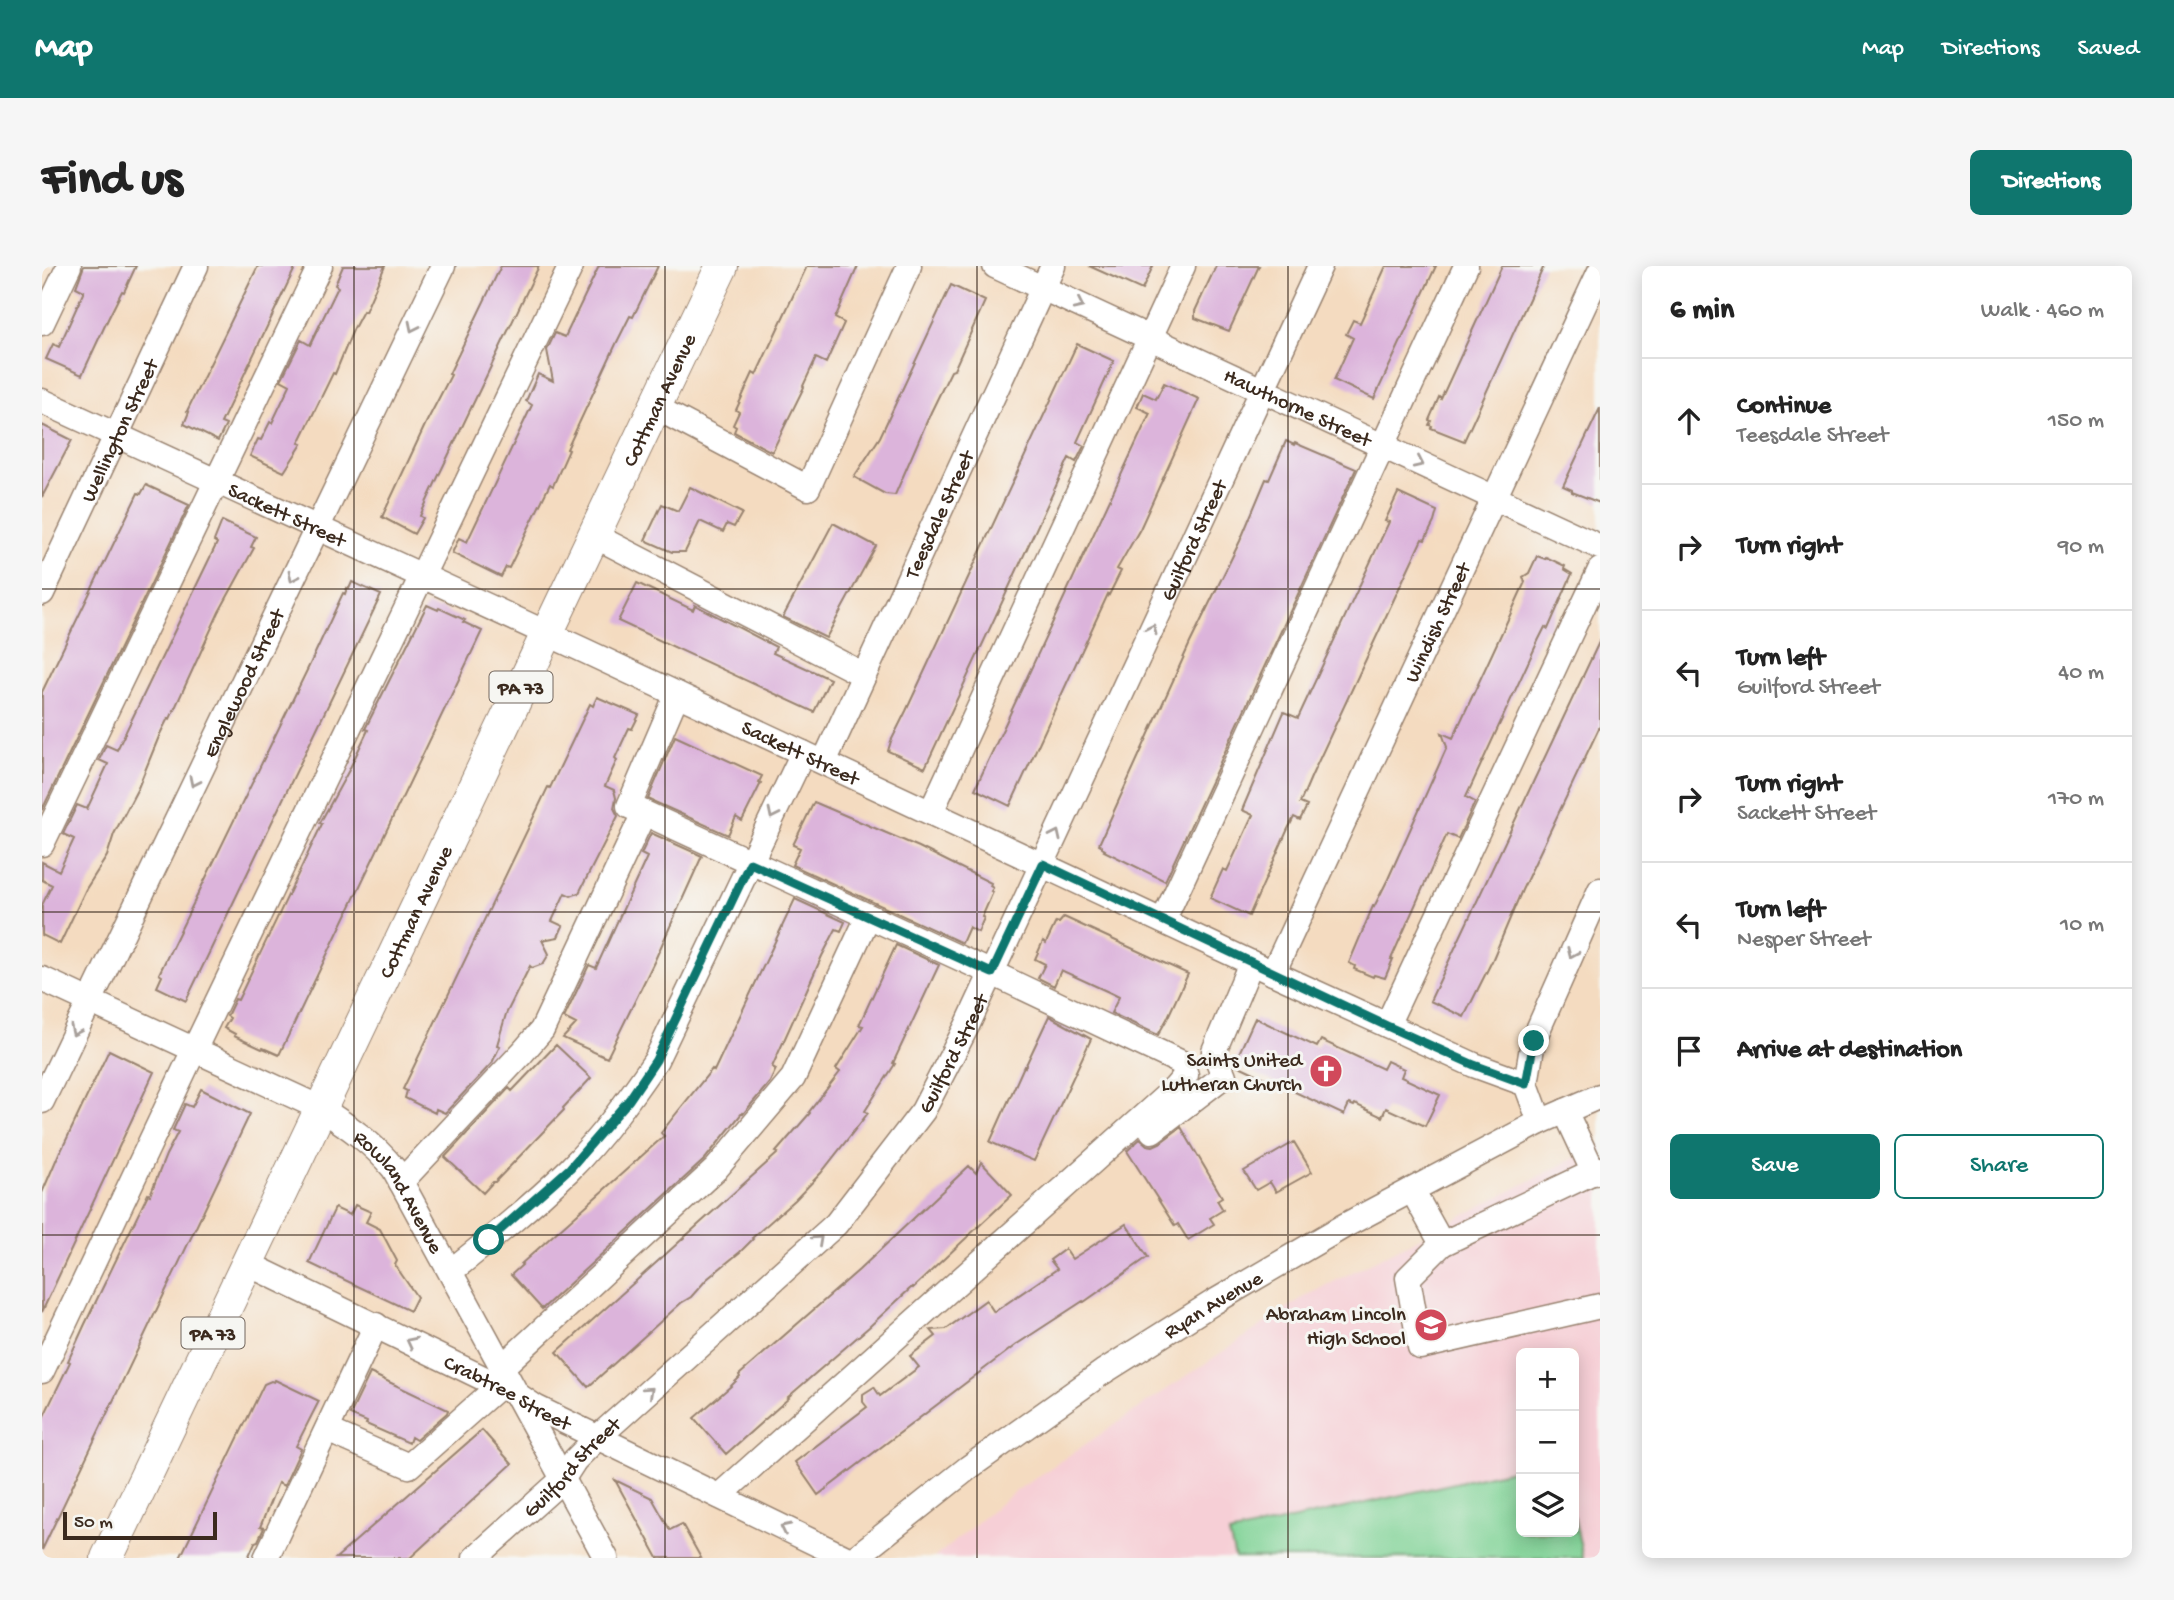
<!DOCTYPE html>
<html lang="en">
<head>
<meta charset="utf-8">
<style>
  body { margin:0; font-family:"Gochi Hand",sans-serif; background:#f6f6f6; color:#222 }
  .controls { position:absolute; right:21px; bottom:21px; display:grid; overflow:hidden; border-radius:10px; box-shadow:0 4px 18px #0003 }
  .controls button { width:63px; height:63px; display:grid; place-items:center; padding:0; border:0; border-bottom:2px solid #e0e0e0; background:#fff; color:#222; font:35px sans-serif }
  .scale { position:absolute; left:21px; bottom:18px; width:154px; box-sizing:border-box; padding-left:7px; border:4px solid #3b2a1e; border-top:0; font-size:19px; line-height:24px; white-space:nowrap; color:#3b2a1e; -webkit-text-stroke:5px #f6f6f2; paint-order:stroke }
  .stop { position:absolute; width:21px; height:21px; margin:-16px; border:5px solid #0f766e; border-radius:50%; background:#fff }
  .stop.end { background:#0f766e; border-color:#fff; box-shadow:0 2px 7px #0008 }
  .list { margin:0; padding:0; list-style:none }
  h2 { display:flex; justify-content:space-between; align-items:center; height:91px; margin:0; padding:0 28px; font-size:30px }
  h2 small { font-size:23px; font-weight:400; color:#767676 }
  .list li { display:grid; grid-template-columns:46px 1fr auto; gap:21px; align-items:center; box-sizing:border-box; height:126px; padding:0 28px; border-top:2px solid #e0e0e0 }
  .list b { display:block; font-size:26px; white-space:nowrap }
  .list p { margin:0; font-size:23px; white-space:nowrap; color:#767676 }
  .list em { font-size:23px; font-style:normal; color:#767676 }
  .actions { display:flex; gap:14px; padding:21px 28px }
  .actions a { flex:1; padding:16px 0; border:2px solid #0f766e; border-radius:10px; text-align:center; font-size:24px; color:#0f766e }
  .actions .main { background:#0f766e; color:#fff }
  .icon { flex:none; width:38px; height:38px; fill:none; stroke:currentColor; stroke-width:2; stroke-linecap:round; stroke-linejoin:round }
  .map { position:relative; flex:none; width:1558px; height:1292px; overflow:hidden; border-radius:10px }
  header { display:flex; align-items:center; gap:42px; box-sizing:border-box; height:98px; padding:0 35px; background:#0f766e; color:#fff }
  header strong { font-size:33px }
  nav { display:flex; gap:38px; margin-inline-start:auto; font-size:24px }
  .intro { display:flex; align-items:center; justify-content:space-between; box-sizing:border-box; height:168px; padding:0 42px }
  h1 { margin:0; font-size:49px }
  .button { padding:18px 32px; border-radius:10px; background:#0f766e; color:#fff; font-size:24px; font-weight:700 }
  main { display:flex; gap:42px; padding:0 42px }
  aside { flex:1; background:#fff; border-radius:10px; box-shadow:0 4px 18px #0003 }
  .map>svg:first-child { display:block }
</style>
</head>
<body>
<header>
<strong>Map</strong>
<nav><a>Map</a><a>Directions</a><a>Saved</a></nav>
</header>
<div class="intro"><h1>Find us</h1><a class="button">Directions</a></div>
<main>
<div class="map">
<svg width="1558" height="1292" viewBox="0 0 1558 1292">
  <rect width="100%" height="100%" fill="#f6f6f2"/>
  <filter id="ink" filterUnits="userSpaceOnUse"><feTurbulence type="fractalNoise" baseFrequency=".0143" numOctaves="2"/><feDisplacementMap in="SourceGraphic" scale="14" xChannelSelector="R" yChannelSelector="G"/><feConvolveMatrix kernelMatrix="1 2 1 2 8 2 1 2 1" color-interpolation-filters="sRGB"/></filter>
  <filter id="wash" filterUnits="userSpaceOnUse"><feTurbulence type="fractalNoise" baseFrequency=".00686" numOctaves="4" result="noise"/><feDisplacementMap in="SourceGraphic" scale="28" xChannelSelector="R" yChannelSelector="G"/><feGaussianBlur stdDeviation="1.57" result="paint"/><feColorMatrix in="noise" values="0 0 0 0 0 0 0 0 0 0 0 0 0 0 0 0 0 1.4 0 .05"/><feComposite in="paint" operator="in"/></filter>
  <g filter="url(#wash)">
    <rect width="100%" height="100%" fill="#f4dbc0"/>
    <path fill="#f6cfd6" fill-rule="evenodd" d="M 1558,879 L 1558,1292 L 892,1292 L 971,1227 L 1262,1031 ZM 1479,1087 L 1532,1087 L 1532,1266 L 1479,1266 Z"/>
    <path fill="#7ed294" stroke="#5c7e59" stroke-width="2" d="M 1479,1202 L 1479,1266 L 1532,1266 L 1532,1250 L 1541,1292 L 1193,1292 L 1187,1268 Z"/>
    <g id="blocks">
      <path fill="#dcb4db" d="M 42,0 L 94,0 L 82,26 L 80,25 L 66,53 L 40,109 L 4,93 L 11,78 L 17,81 L 42,25 L 34,21 Z
        M 216,0 L 254,0 L 179,157 L 184,159 L 176,175 L 142,158 L 147,146 L 145,145 Z
        M 301,0 L 343,0 L 323,46 L 321,45 L 311,64 L 293,108 L 291,107 L 257,177 L 260,178 L 242,206 L 208,190 L 216,173 L 219,174 L 228,156 L 230,157 L 248,119 L 239,114 L 259,74 L 268,79 L 296,21 L 293,19 Z
        M 459,0 L 497,0 L 397,209 L 378,250 L 381,252 L 372,268 L 340,251 L 384,157 L 409,109 L 407,108 Z
        M 557,0 L 616,0 L 591,51 L 588,50 L 574,78 L 525,183 L 527,184 L 511,220 L 508,218 L 467,302 L 464,301 L 459,311 L 410,287 L 417,272 L 425,276 L 490,139 L 484,135 L 496,108 L 511,115 L 505,84 L 513,67 L 523,71 Z
        M 765,0 L 816,0 L 793,52 L 802,57 L 784,97 L 774,92 L 761,120 L 762,121 L 730,186 L 692,166 L 694,161 L 691,159 L 697,146 L 694,144 L 711,107 L 714,109 Z
        M 1047,0 L 1111,0 L 1100,24 Z
        M 1174,0 L 1217,0 L 1187,65 L 1153,52 L 1153,45 Z
        M 1344,0 L 1394,0 L 1332,133 L 1292,114 L 1311,72 L 1304,68 L 1311,54 L 1318,57 Z
        M 1460,0 L 1502,0 L 1422,175 L 1389,162 L 1390,160 L 1387,159 L 1389,155 L 1387,154 L 1397,131 L 1399,133 Z
        M 909,19 L 943,35 L 912,104 L 909,105 L 889,146 L 853,229 L 843,228 L 812,211 L 838,171 Z
        M 1035,78 L 1072,95 L 1035,176 L 1042,180 L 1034,196 L 1027,192 L 883,502 L 846,485 L 849,475 L 864,445 Z
        M 1122,117 L 1157,133 L 1098,263 L 1075,303 L 1079,305 L 1067,329 L 1066,328 L 968,540 L 933,523 L 1108,147 L 1095,141 L 1101,127 L 1114,133 Z
        M 1558,142 L 1558,237 L 1530,226 L 1530,224 L 1521,220 Z
        M 0,159 L 30,174 L 0,231 Z
        M 1244,175 L 1252,179 L 1253,177 L 1314,203 L 1123,615 L 1062,585 L 1063,584 L 1060,582 L 1060,580 L 1057,578 L 1148,377 L 1198,275 L 1224,213 L 1227,214 Z
        M 104,219 L 147,239 L 0,544 L 0,426 L 96,227 L 99,228 Z
        M 648,221 L 700,247 L 692,261 L 685,258 L 681,266 L 658,255 L 643,286 L 630,286 L 603,274 L 620,238 L 636,245 Z
        M 1356,227 L 1395,245 L 1392,256 L 1383,274 L 1380,273 L 1270,509 L 1258,537 L 1265,540 L 1258,554 L 1252,551 L 1245,565 L 1207,650 L 1168,632 L 1181,603 L 1185,605 L 1211,549 L 1200,544 L 1242,446 L 1256,452 L 1347,256 L 1343,255 Z
        M 180,255 L 214,271 L 209,281 L 212,282 L 177,346 L 128,453 L 126,452 L 118,468 L 96,522 L 72,568 L 65,590 L 44,623 L 18,678 L 0,669 L 0,639 L 10,619 L 0,614 L 0,596 L 17,605 L 32,573 L 21,568 L 35,539 L 45,543 L 66,498 L 57,494 L 64,479 L 75,484 L 175,277 L 172,275 Z
        M 791,257 L 834,280 L 784,372 L 741,351 Z
        M 1495,290 L 1503,293 L 1504,291 L 1523,300 L 1522,303 L 1530,308 L 1506,363 L 1503,361 L 1496,375 L 1424,531 L 1433,536 L 1416,573 L 1405,568 L 1349,693 L 1351,693 L 1343,712 L 1332,709 L 1331,711 L 1312,703 L 1313,700 L 1307,697 L 1331,640 L 1332,641 L 1346,613 L 1405,481 L 1400,467 L 1411,472 L 1468,349 L 1483,316 L 1481,311 L 1487,307 Z
        M 310,316 L 339,329 L 144,735 L 115,721 L 120,710 L 117,708 L 269,396 L 301,327 L 303,328 L 305,322 L 307,323 Z
        M 595,317 L 651,344 L 653,339 L 734,381 L 731,387 L 788,413 L 772,446 L 576,355 Z
        M 385,339 L 396,344 L 397,342 L 423,354 L 421,356 L 440,365 L 237,789 L 221,782 L 220,783 L 192,770 L 193,768 L 182,762 L 188,752 L 185,750 L 193,733 L 196,734 L 280,558 L 278,557 L 307,504 L 326,464 L 323,463 Z
        M 1558,374 L 1558,460 L 1480,624 L 1450,695 L 1422,751 L 1388,735 Z
        M 555,431 L 597,449 L 590,463 L 587,462 L 573,492 L 575,494 L 563,520 L 572,524 L 574,532 L 572,542 L 576,550 L 537,627 L 529,630 L 523,627 L 510,655 L 521,660 L 516,671 L 500,674 L 507,688 L 501,698 L 490,702 L 488,700 L 464,748 L 455,779 L 458,780 L 450,797 L 403,847 L 394,843 L 393,847 L 363,832 L 365,825 L 361,823 L 506,521 L 508,522 L 548,438 L 551,440 Z
        M 633,470 L 720,510 L 717,516 L 719,517 L 700,555 L 694,551 L 686,569 L 606,533 Z
        M 772,536 L 877,581 L 949,617 L 948,620 L 951,622 L 949,625 L 951,626 L 940,651 L 942,652 L 936,666 L 927,661 L 920,677 L 750,599 L 758,582 L 751,579 Z
        M 609,567 L 660,590 L 612,696 L 565,792 L 521,772 L 534,758 L 522,752 L 547,699 L 554,702 L 605,591 L 599,588 Z
        M 753,633 L 803,656 L 799,665 L 794,663 L 780,690 L 730,801 L 734,803 L 728,816 L 701,848 L 700,847 L 663,893 L 500,1043 L 469,1009 L 480,999 L 479,998 L 622,870 L 619,867 L 629,854 L 670,803 L 672,805 Z
        M 1022,651 L 1146,708 L 1125,753 L 1116,769 L 1069,747 L 1077,731 L 1071,728 L 1019,704 L 1012,720 L 996,712 L 1003,698 L 993,693 L 1001,675 L 1004,677 L 1014,656 L 1017,657 Z
        M 854,679 L 897,699 L 851,797 L 853,798 L 823,845 L 826,847 L 779,907 L 753,934 L 710,972 L 711,973 L 698,986 L 665,1013 L 649,1031 L 639,1037 L 546,1121 L 515,1086 L 736,887 L 734,886 L 768,847 L 767,846 L 798,806 L 794,803 L 821,760 L 817,759 Z
        M 1007,750 L 1049,773 L 992,895 L 948,876 L 982,800 L 983,801 Z
        M 1213,752 L 1275,781 L 1279,774 L 1341,803 L 1345,795 L 1362,803 L 1359,811 L 1398,829 L 1383,860 L 1344,842 L 1340,851 L 1313,838 L 1312,840 L 1307,838 L 1302,849 L 1193,798 L 1193,796 Z
        M 514,779 L 549,812 L 521,842 L 522,844 L 453,916 L 451,916 L 441,927 L 403,891 L 467,822 L 470,825 Z
        M 67,784 L 112,806 L 0,1046 L 0,927 L 18,885 L 19,885 Z
        M 159,823 L 208,848 L 0,1284 L 0,1154 L 28,1096 L 26,1095 L 43,1058 L 106,928 L 108,929 L 124,889 L 136,866 L 131,864 L 143,838 L 150,841 Z
        M 1139,861 L 1180,931 L 1175,934 L 1181,944 L 1168,952 L 1172,958 L 1146,974 L 1136,958 L 1133,960 L 1085,885 L 1098,873 L 1105,879 L 1111,880 L 1118,877 Z
        M 1252,876 L 1270,906 L 1234,926 L 1228,916 L 1214,924 L 1202,905 Z
        M 939,896 L 970,929 L 871,1022 L 870,1021 L 827,1061 L 746,1131 L 747,1132 L 684,1188 L 652,1152 L 689,1120 L 698,1111 L 697,1109 L 817,1004 L 927,900 L 934,907 Z
        M 313,939 L 329,946 L 324,956 L 338,963 L 355,995 L 353,999 L 375,1031 L 368,1045 L 267,997 L 293,942 L 308,949 Z
        M 1084,958 L 1106,991 L 1042,1036 L 1041,1035 L 975,1078 L 776,1229 L 753,1196 L 825,1141 L 821,1136 L 821,1128 L 832,1121 L 838,1130 L 877,1101 L 868,1090 L 894,1070 L 889,1064 L 904,1063 L 944,1034 L 952,1046 L 1015,1003 L 1008,994 L 1023,983 L 1030,993 Z
        M 328,1107 L 406,1144 L 405,1147 L 374,1174 L 369,1171 L 367,1177 L 324,1158 L 325,1156 L 308,1149 Z
        M 233,1114 L 277,1135 L 254,1180 L 259,1183 L 242,1220 L 236,1217 L 218,1261 L 222,1262 L 216,1275 L 213,1276 L 206,1292 L 138,1292 L 222,1118 L 229,1115 L 232,1116 Z
        M 440,1164 L 470,1198 L 368,1292 L 294,1292 Z
        M 573,1214 L 610,1232 L 628,1264 L 640,1258 L 659,1292 L 616,1292 Z"/>
    </g>
  </g>
  <g filter="url(#ink)">
    <use href="#blocks" fill-opacity="0" stroke="#98826f" stroke-width="2"/>
    <g fill="none" stroke-linecap="round" stroke-linejoin="round">
      <defs>
        <g id="minor">
          <path id="s1" d="M 953,0 L 1558,281"/>
          <path d="M 0,57 L 27,0"/>
          <path id="s2" d="M 0,135 L 541,384 L 1231,707 L 1432,799 L 1484,818 L 1498,856"/>
          <path d="M 613,141 L 766,222 L 867,0"/>
          <path d="M 551,269 L 822,409"/>
          <path id="s3" d="M 0,327 L 154,0"/>
          <path d="M 635,428 L 587,540 L 950,707 L 1140,797 L 1144,809 L 1133,822 L 677,1230"/>
          <path id="s4" d="M 782,496 L 1011,0"/>
          <path d="M 889,546 L 1141,0"/>
          <path d="M 0,578 L 278,0"/>
          <path d="M 1121,655 L 1424,0"/>
          <path id="s5" d="M 1231,707 L 1558,5"/>
          <path id="s6" d="M 0,713 L 278,842 C 306,860 331,877 352,903 L 564,1292"/>
          <path d="M 1345,759 L 1558,304"/>
          <path d="M 1484,818 L 1491,775 L 1558,624"/>
          <path id="s7" d="M 0,835 L 401,0"/>
          <path d="M 1523,845 L 1552,907"/>
          <path d="M 1110,865 L 1182,810 L 1172,785 L 1209,697"/>
          <path d="M 1558,903 L 1400,978 L 1366,1012 L 1378,1081 L 1558,1040"/>
          <path d="M 359,916 L 480,787 L 500,764 L 602,547"/>
          <path d="M 1370,924 L 1400,978"/>
          <path id="s8" d="M 204,997 L 474,1128 L 493,1141 L 804,1292"/>
          <path d="M 409,1005 C 449,973 490,940 527,904 C 560,871 588,832 614,794 L 761,487"/>
          <path d="M 460,1101 L 674,903 L 751,812 L 826,651"/>
          <path d="M 0,1105 L 152,784 L 529,0"/>
          <path d="M 285,1164 L 367,1200 L 457,1120"/>
          <path d="M 224,1292 L 334,1059"/>
          <path id="s9" d="M 433,1292 L 520,1214 L 533,1194 L 556,1171 L 794,958 L 881,845 L 925,760 L 1278,0"/>
          <path id="s10" d="M 813,1292 L 926,1202 L 1061,1106 L 1172,1036 L 1302,960 L 1498,856 L 1558,830"/>
        </g>
        <g id="major">
          <path id="s11" d="M 65,1292 L 680,0"/>
        </g>
      </defs>
      <use href="#minor" stroke="#98826f" stroke-width="27"/>
      <use href="#major" stroke="#98826f" stroke-width="34"/>
      <use href="#minor" stroke="#fff" stroke-width="24"/>
      <use href="#major" stroke="#fff" stroke-width="32"/>
    </g>
    <defs><path id="oneway-chevron" d="M-2-3.5L2.5 0L-2 3.5" fill="none" stroke-width="1.6" stroke-linecap="round" stroke-linejoin="round" transform="scale(1.75)"/></defs>
    <g stroke="#a79f9a">
      <use href="#oneway-chevron" transform="translate(1037 39) rotate(25)"/>
      <use href="#oneway-chevron" transform="translate(371 61) rotate(116)"/>
      <use href="#oneway-chevron" transform="translate(1377 197) rotate(25)"/>
      <use href="#oneway-chevron" transform="translate(251 311) rotate(116)"/>
      <use href="#oneway-chevron" transform="translate(1110 363) rotate(-65)"/>
      <use href="#oneway-chevron" transform="translate(152 516) rotate(116)"/>
      <use href="#oneway-chevron" transform="translate(731 548) rotate(116)"/>
      <use href="#oneway-chevron" transform="translate(1014 569) rotate(-65)"/>
      <use href="#oneway-chevron" transform="translate(1530 687) rotate(114)"/>
      <use href="#oneway-chevron" transform="translate(33 765) rotate(115)"/>
      <use href="#oneway-chevron" transform="translate(776 974) rotate(-42)"/>
      <use href="#oneway-chevron" transform="translate(369 1076) rotate(-153)"/>
      <use href="#oneway-chevron" transform="translate(607 1125) rotate(-42)"/>
      <use href="#oneway-chevron" transform="translate(743 1262) rotate(-154)"/>
    </g>
  </g>
  <g fill="none" stroke-linecap="round" stroke-linejoin="round" filter="url(#ink)">
    <path stroke="#0f766e" stroke-width="9" d="M 447,974 L 528,902 L 587,834 L 614,794 L 708,597 L 950,707 L 1001,598 L 1345,760 L 1432,799 L 1484,818 L 1492,775"/>
  </g>
  <path fill="none" stroke="#3b2a1e" stroke-width="2" stroke-opacity="0.55" d="M 312,0 L 312,1292M 623,0 L 623,1292M 935,0 L 935,1292M 1246,0 L 1246,1292M 0,323 L 1558,323M 0,646 L 1558,646M 0,969 L 1558,969"/>
  <defs>
    <symbol id="church-disc" viewBox="-11 -11 22 22"><circle r="9.5" fill="#d1495b" stroke="#f6f6f2"/><path d="M-1.2-6h2.4v3.5h3.3v2.4h-3.3V6h-2.4V-.1h-3.3v-2.4h3.3Z" fill="#fff"/></symbol>
    <symbol id="school-disc" viewBox="-11 -11 22 22"><circle r="9.5" fill="#d1495b" stroke="#f6f6f2"/><path d="M0-5L7-2L0 1L-7-2ZM-4 1L0 2.5L4 1V4Q0 6-4 4Z" fill="#fff"/></symbol>
  </defs>
  <g fill-rule="evenodd">
    <use href="#church-disc" x="1265" y="786" width="38" height="38"/>
    <use href="#school-disc" x="1370" y="1040" width="38" height="38"/>
  </g>
  <g text-anchor="middle" stroke-width="6" stroke-linejoin="round" paint-order="stroke">
    <g fill="#f6f6f2" stroke="#73675e" stroke-width="2">
      <rect x="447.5" y="405.5" width="63" height="31" rx="5"/>
      <rect x="139.5" y="1051.5" width="63" height="31" rx="5"/>
    </g>
    <g font-size="19" font-weight="bold" fill="#3b2a1e">
      <text x="479" y="428">PA 73</text>
      <text x="171" y="1074">PA 73</text>
    </g>
    <g font-size="21" fill="#3b2a1e" stroke="#f6f6f2">
      <text dy="7" stroke="none"><textPath href="#s11" startOffset="1283">Cottman Avenue</textPath></text>
      <text dy="7" stroke="none"><textPath href="#s1" startOffset="334">Hawthorne Street</textPath></text>
      <text dy="7" stroke="none"><textPath href="#s3" startOffset="180">Wellington Street</textPath></text>
      <text dy="7" stroke="none"><textPath href="#s2" startOffset="270">Sackett Street</textPath></text>
      <text dy="7" stroke="none"><textPath href="#s4" startOffset="273">Teesdale Street</textPath></text>
      <text dy="7" stroke="none"><textPath href="#s9" startOffset="1267">Guilford Street</textPath></text>
      <text dy="7" stroke="none"><textPath href="#s5" startOffset="387">Windish Street</textPath></text>
      <text dy="7" stroke="none"><textPath href="#s7" startOffset="464">Englewood Street</textPath></text>
      <text dy="7" stroke="none"><textPath href="#s2" startOffset="836">Sackett Street</textPath></text>
      <text dy="7" stroke="none"><textPath href="#s11" startOffset="716">Cottman Avenue</textPath></text>
      <text dy="7" stroke="none"><textPath href="#s9" startOffset="700">Guilford Street</textPath></text>
      <text dy="7" stroke="none"><textPath href="#s6" startOffset="424">Rowland Avenue</textPath></text>
      <text dy="7" stroke="none"><textPath href="#s10" startOffset="439">Ryan Avenue</textPath></text>
      <text dy="7" stroke="none"><textPath href="#s8" startOffset="292">Crabtree Street</textPath></text>
      <text dy="7" stroke="none"><textPath href="#s9" startOffset="133">Guilford Street</textPath></text>
    </g>
    <g font-size="21" fill="#3b2a1e" stroke="#f6f6f2" text-anchor="end">
      <text x="1260" y="800">Saints United<tspan x="1260" dy="24">Lutheran Church</tspan></text>
      <text x="1364" y="1054">Abraham Lincoln<tspan x="1364" dy="24">High School</tspan></text>
    </g>
  </g>
</svg>
<div class="controls">
<button>+</button>
<button>−</button>
<button><svg class="icon" aria-label="layers" viewBox="0 0 24 24"><path d="M12 4l9 5-9 5-9-5zM3 14l9 5 9-5"/></svg></button>
</div>
<div class="scale">50 m</div>
<div class="stop" style="left:447px;top:974px"></div>
<div class="stop end" style="left:1492px;top:775px"></div>
</div>
<aside>
<h2>6 min<small>Walk · 460 m</small></h2>
<ul class="list">
<li><svg class="icon" aria-label="ahead" viewBox="0 0 24 24"><path d="M12 20V5M6 11l6-6 6 6"/></svg><div><b>Continue</b><p>Teesdale Street</p></div><em>150 m</em></li>
<li><svg class="icon" aria-label="right" viewBox="0 0 24 24"><path d="M7 20v-9h11M14 6l5 5-5 5"/></svg><div><b>Turn right</b></div><em>90 m</em></li>
<li><svg class="icon" aria-label="left" viewBox="0 0 24 24"><path d="M17 20v-9H6M10 6l-5 5 5 5"/></svg><div><b>Turn left</b><p>Guilford Street</p></div><em>40 m</em></li>
<li><svg class="icon" aria-label="right" viewBox="0 0 24 24"><path d="M7 20v-9h11M14 6l5 5-5 5"/></svg><div><b>Turn right</b><p>Sackett Street</p></div><em>170 m</em></li>
<li><svg class="icon" aria-label="left" viewBox="0 0 24 24"><path d="M17 20v-9H6M10 6l-5 5 5 5"/></svg><div><b>Turn left</b><p>Nesper Street</p></div><em>10 m</em></li>
<li><svg class="icon" aria-label="arrive" viewBox="0 0 24 24"><path d="M6 21V4h12l-3 4 3 4H6"/></svg><div><b>Arrive at destination</b></div></li>
</ul>
<div class="actions"><a class="main">Save</a><a>Share</a></div>
</aside>
</main>
</body>
</html>
